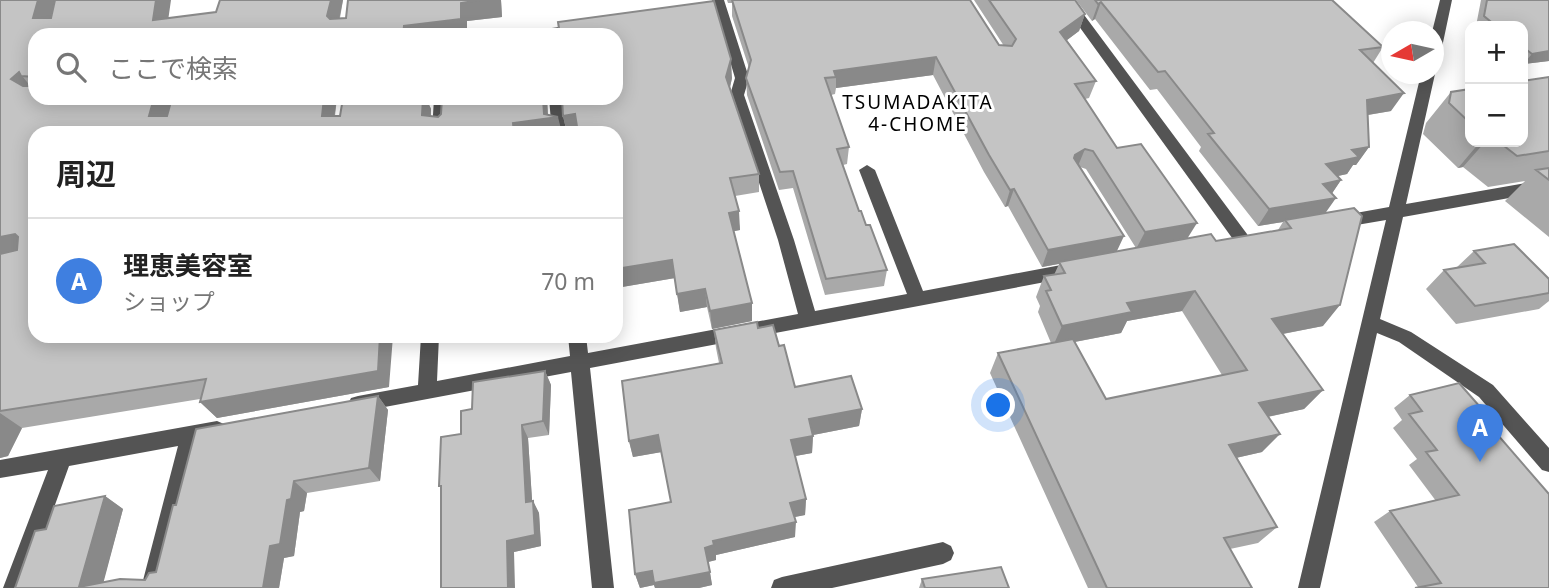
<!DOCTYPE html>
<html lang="ja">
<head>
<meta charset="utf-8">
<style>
  body { margin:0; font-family:"Noto Sans","Noto Sans JP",sans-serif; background:#f6f6f6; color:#222 }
  .controls { position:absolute; right:21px; top:21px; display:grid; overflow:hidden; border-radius:14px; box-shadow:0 4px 18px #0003 }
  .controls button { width:63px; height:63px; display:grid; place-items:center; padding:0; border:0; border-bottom:2px solid #e0e0e0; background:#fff; color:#222; font:35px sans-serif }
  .compass { position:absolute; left:1381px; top:21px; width:63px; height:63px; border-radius:50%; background:#fff; box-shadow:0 4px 18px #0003; rotate:261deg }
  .you { position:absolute; left:999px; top:406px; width:24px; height:24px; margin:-18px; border:5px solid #fff; border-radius:50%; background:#1a73e8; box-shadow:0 0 0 10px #1a73e833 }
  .badge { display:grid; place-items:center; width:46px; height:46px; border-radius:50%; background:#7c3aed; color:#fff; font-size:23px; font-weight:700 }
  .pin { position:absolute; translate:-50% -58px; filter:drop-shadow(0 2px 4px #0008) }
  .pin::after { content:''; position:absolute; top:37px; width:24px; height:21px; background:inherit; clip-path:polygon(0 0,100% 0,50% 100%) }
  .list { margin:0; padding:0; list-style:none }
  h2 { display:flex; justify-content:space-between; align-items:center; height:91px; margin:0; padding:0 28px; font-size:30px }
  h2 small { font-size:23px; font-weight:400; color:#767676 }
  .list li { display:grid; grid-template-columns:46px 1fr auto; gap:21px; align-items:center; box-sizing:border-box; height:126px; padding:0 28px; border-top:2px solid #e0e0e0 }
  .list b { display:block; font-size:26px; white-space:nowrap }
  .list p { margin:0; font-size:23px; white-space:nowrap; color:#767676 }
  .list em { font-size:23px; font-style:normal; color:#767676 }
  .icon { flex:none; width:38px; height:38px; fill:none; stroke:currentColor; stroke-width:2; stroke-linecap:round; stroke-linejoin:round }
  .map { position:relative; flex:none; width:1549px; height:588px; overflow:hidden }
  .search { position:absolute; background:#fff; box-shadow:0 4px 18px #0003; left:28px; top:28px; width:595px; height:77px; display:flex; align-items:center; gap:18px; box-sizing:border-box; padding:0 24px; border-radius:21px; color:#767676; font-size:26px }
  .panel { position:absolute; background:#fff; box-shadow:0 4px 18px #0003; left:28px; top:126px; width:595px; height:217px; border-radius:21px }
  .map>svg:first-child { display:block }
</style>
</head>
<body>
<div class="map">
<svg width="1549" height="588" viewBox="0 0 1549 588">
  <rect width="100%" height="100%" fill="#fff"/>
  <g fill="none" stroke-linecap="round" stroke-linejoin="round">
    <path fill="#545454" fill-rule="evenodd" d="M 712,0 L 724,0 L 749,78 L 744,95 L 794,240 L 815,311 L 907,294 L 859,170 L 867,165 L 875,170 L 923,291 L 1077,262 L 1083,264 L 1086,269 L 1083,274 L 1077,276 L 590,368 L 614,588 L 592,588 L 571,372 L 358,412 L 351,410 L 348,404 L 351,398 L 358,396 L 418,385 L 421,336 L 439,336 L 437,381 L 570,356 L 568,336 L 586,336 L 588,353 L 798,314 L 778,240 L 730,95 L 735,78 Z
      M 1060,0 L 1073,0 L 1247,234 L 1249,238 L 1247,242 L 1235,242 Z
      M 1440,0 L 1452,0 L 1441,52 L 1434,56 L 1432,32 Z
      M 581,24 L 588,28 L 586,31 L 559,35 L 523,35 L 530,31 Z
      M 1434,72 L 1435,74 L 1406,204 L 1549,179 L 1549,191 L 1403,217 L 1380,319 L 1411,332 L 1493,385 L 1549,448 L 1549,472 L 1542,470 L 1479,397 L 1399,342 L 1377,333 L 1320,588 L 1298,588 L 1386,220 L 1339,228 L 1331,222 L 1339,216 L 1389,207 L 1421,74 Z
      M 434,98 L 448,98 L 446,133 L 432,132 Z
      M 549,98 L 563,98 L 566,133 L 552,133 Z
      M 217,421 L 224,424 L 227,430 L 224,436 L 199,442 L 163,588 L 141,588 L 178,446 L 69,466 L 25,588 L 3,588 L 48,470 L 0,478 L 0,460 Z
      M 943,542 L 951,546 L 954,553 L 951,560 L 943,564 L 832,588 L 771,588 L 774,580 L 782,577 Z"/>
  </g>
  <path fill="#a9a9a9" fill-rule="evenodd" d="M 0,0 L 169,18 L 343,0 L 340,18 L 346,18 L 348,0 L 501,0 L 502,17 L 467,21 L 467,35 L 35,35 L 35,98 L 337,98 L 335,116 L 340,116 L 343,98 L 426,98 L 431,109 L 431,116 L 438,117 L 441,114 L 442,98 L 547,98 L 548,115 L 35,133 L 35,336 L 389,387 L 217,418 L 200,402 L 200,399 L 22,428 L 8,456 L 0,458 Z
    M 727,0 L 970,0 L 999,45 L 1004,46 L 974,0 L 1075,0 L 1085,14 L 1079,31 L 1067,40 L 1096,81 L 1089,98 L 1085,99 L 1117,148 L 1188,238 L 1216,241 L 1278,230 L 1283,222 L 1258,226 L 1199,151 L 1201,147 L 1157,89 L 1150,90 L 1095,19 L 1092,21 L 1076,0 L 1332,0 L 1383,47 L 1373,63 L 1391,111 L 1368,115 L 1369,147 L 1356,165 L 1353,165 L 1347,174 L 1338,176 L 1341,180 L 1332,193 L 1325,213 L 1323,326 L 1283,334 L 1323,390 L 1304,409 L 1268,417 L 1262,452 L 1236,458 L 1277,527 L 1258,543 L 1230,549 L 1252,588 L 1088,588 L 990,373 L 998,353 L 1051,343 L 1038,312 L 1040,306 L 1036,297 L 1044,276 L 1054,275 L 1059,264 L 1042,267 L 1008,206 L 1005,207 L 984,172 L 933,75 L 836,88 L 835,94 L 831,95 L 849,147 L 847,164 L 843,165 L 859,211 L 887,270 L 884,286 L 825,295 L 793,188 L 779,190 L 747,95 L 746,78 L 749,68 L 732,16 L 732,3 L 728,3 ZM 1080,167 L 1086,169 L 1136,248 L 1116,252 ZM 1182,311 L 1222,375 L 1106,399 L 1075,342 L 1121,333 L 1127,321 Z
    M 1481,0 L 1549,0 L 1549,61 L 1523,64 L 1523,26 L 1476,26 Z
    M 1549,77 L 1549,237 L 1505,201 L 1525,181 L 1488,187 L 1463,167 L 1458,168 L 1423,134 L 1426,123 L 1451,92 L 1470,89 L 1470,142 L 1523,142 Z
    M 732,78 L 730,87 L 759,174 L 759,192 L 735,196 L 740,230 L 733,231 L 752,321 L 712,329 L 707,307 L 680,312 L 675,278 L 616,288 L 616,133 L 567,133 L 563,116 Z
    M 1474,251 L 1549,279 L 1549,301 L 1539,309 L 1456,324 L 1426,289 L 1444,270 L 1456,268 Z
    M 758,328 L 779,346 L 795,387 L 862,409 L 859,426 L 813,435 L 812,453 L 795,456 L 806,499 L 805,515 L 794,517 L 795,537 L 716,555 L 716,560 L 708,562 L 712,585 L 699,588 L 655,588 L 654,585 L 640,588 L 635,574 L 671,502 L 661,452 L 633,457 L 629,441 L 719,363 L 716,348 L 714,330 Z
    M 545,371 L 551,385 L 549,435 L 528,438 L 532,501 L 533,501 L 539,513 L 541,546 L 514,552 L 439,486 L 461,434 Z
    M 1410,395 L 1496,425 L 1492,428 L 1549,588 L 1418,587 L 1374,522 L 1390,511 L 1436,501 L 1409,465 L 1417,459 L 1393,428 L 1402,420 L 1394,408 Z
    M 378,396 L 388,410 L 380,481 L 307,493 L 304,511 L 300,512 L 294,556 L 284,558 L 279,588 L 15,588 L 46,529 L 105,496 L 123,509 L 103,582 L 145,580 L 156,572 L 176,505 Z
    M 922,579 L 1009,588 L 919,588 Z"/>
  <path fill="#898989" d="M 38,0 L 58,0 L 48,35 L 33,18 Z
    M 156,0 L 171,0 L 166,35 L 153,20 Z
    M 331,0 L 343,0 L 336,35 L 327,16 Z
    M 480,0 L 501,0 L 502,17 L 467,21 L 467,35 L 403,35 L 404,26 L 461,3 Z
    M 1101,2 L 1095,19 L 1092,21 L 1098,4 Z
    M 1085,14 L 1079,31 L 1055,49 L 1060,32 Z
    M 1549,51 L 1549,61 L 1523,64 L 1532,54 Z
    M 936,57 L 933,75 L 836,88 L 836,77 L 834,71 Z
    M 731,59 L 732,78 L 728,96 L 726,77 Z
    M 19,72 L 35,92 L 27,98 L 11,79 Z
    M 1404,93 L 1391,111 L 1355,117 L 1367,100 Z
    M 154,98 L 173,98 L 163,133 L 149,116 Z
    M 324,98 L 337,98 L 332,133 L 322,116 Z
    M 423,98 L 426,98 L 431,109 L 430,133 L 422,115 Z
    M 543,98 L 547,98 L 548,118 L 558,117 L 562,133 L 514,133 L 513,123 L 544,114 Z
    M 575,114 L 580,133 L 567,133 L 563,116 Z
    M 1480,142 L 1485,142 L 1463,167 L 1458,168 Z
    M 1369,147 L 1356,165 L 1353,165 L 1347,174 L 1314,181 L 1326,164 L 1352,150 Z
    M 1085,149 L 1078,166 L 1069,172 L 1075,155 Z
    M 1341,180 L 1329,198 L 1323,184 Z
    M 1014,189 L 1008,206 L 1005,207 L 1010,190 Z
    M 1336,198 L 1324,215 L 1285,220 L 1283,222 L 1258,226 L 1269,209 Z
    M 739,211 L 740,230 L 730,232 L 729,213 Z
    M 1197,223 L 1187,239 L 1136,249 L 1145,232 Z
    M 15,234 L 35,252 L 0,259 L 0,237 Z
    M 1124,236 L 1116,253 L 1042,267 L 1048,250 Z
    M 672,260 L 675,278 L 616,288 L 616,269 Z
    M 705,289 L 707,307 L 680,312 L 677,294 Z
    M 1195,291 L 1182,311 L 1127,321 L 1121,333 L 1053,346 L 1062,326 L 1127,303 Z
    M 752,303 L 752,321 L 712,329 L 710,311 Z
    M 1340,305 L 1323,326 L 1256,339 L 1272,319 Z
    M 380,336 L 393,336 L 389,387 L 217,418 L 200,402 Z
    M 545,371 L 551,385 L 549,435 L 543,421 Z
    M 1323,390 L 1304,409 L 1243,422 L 1259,403 Z
    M 378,396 L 388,410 L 380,481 L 369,468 Z
    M 862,409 L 859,426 L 808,436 L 809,419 Z
    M 0,413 L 22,428 L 8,456 L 0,458 Z
    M 522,425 L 528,438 L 533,514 L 526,502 Z
    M 1280,434 L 1262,452 L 1213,463 L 1229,445 Z
    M 658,435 L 662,452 L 633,457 L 629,441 Z
    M 813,436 L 812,453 L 790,457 L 791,440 Z
    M 294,481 L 307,493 L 304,511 L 300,512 L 294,556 L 284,558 L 279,588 L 263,588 L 270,546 Z
    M 105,496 L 123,509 L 102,588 L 79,587 Z
    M 806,499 L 805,515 L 790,518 L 790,503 Z
    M 533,501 L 539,513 L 541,546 L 514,552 L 515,588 L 508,588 L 507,541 Z
    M 796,522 L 795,537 L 716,555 L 716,560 L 708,562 L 705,548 L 713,541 Z
    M 652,571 L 710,572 L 712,585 L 699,588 L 655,588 L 654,585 L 640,588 L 635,574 Z"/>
  <path fill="#c4c4c4" stroke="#898989" stroke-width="2" d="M 0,0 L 38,0 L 33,18 L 51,18 L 55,0 L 156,0 L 153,20 L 216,12 L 220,0 L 331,0 L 327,16 L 330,19 L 346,18 L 348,0 L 480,0 L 461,3 L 461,19 L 404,26 L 403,35 L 35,35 L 35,77 L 21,76 L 19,72 L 11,79 L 23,86 L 35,86 L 35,98 L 154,98 L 149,116 L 167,116 L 172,98 L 324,98 L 322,116 L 340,116 L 343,98 L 423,98 L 422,115 L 438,117 L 441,114 L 442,98 L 543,98 L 544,114 L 558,117 L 513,123 L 514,133 L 35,133 L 35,336 L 380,336 L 378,371 L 200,402 L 206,379 L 0,411 L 0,254 L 17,250 L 18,237 L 15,234 L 0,237 Z
    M 732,0 L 970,0 L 999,45 L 1012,46 L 1016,39 L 989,0 L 1075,0 L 1085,14 L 1060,32 L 1096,81 L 1075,84 L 1117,148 L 1141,144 L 1197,223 L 1145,232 L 1093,151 L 1085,149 L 1075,155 L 1074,158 L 1124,236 L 1048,250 L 1014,189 L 1010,190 L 989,155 L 936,57 L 834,71 L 836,77 L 825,78 L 849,147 L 837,149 L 859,211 L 861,211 L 866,225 L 870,225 L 887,270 L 826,279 L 793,171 L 780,172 L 746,78 L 751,60 Z
    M 1095,0 L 1332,0 L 1383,47 L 1360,50 L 1404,93 L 1367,100 L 1369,147 L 1352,150 L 1359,157 L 1326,164 L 1341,180 L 1323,184 L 1336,198 L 1269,209 L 1208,134 L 1214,133 L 1165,71 L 1158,72 L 1101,2 L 1098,4 Z
    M 1487,0 L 1549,0 L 1549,51 L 1532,54 L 1523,47 L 1523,26 L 1496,26 L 1484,16 Z
    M 714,1 L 731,59 L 726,77 L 759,174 L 730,178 L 739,211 L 729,213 L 752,303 L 710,311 L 705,289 L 677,294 L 672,260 L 616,269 L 616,133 L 578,133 L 575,114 L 563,116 L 562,98 L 616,98 L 616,35 L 560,35 L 558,22 Z
    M 1549,77 L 1549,151 L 1517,156 L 1499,142 L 1523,142 L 1523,81 Z
    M 1470,89 L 1470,123 L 1449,103 L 1451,92 Z
    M 1549,168 L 1549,180 L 1536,170 Z
    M 1354,208 L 1362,216 L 1340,305 L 1272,319 L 1323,390 L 1259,403 L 1280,434 L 1229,445 L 1277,527 L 1224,538 L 1252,588 L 1107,588 L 998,353 L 1073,339 L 1106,399 L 1247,370 L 1195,291 L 1127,303 L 1132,312 L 1062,326 L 1046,291 L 1051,290 L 1044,276 L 1065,273 L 1059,262 L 1211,234 L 1216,241 L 1291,228 L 1285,220 Z
    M 1514,244 L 1549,279 L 1549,293 L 1475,306 L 1444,270 L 1485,263 L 1474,251 Z
    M 757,322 L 758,328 L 773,325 L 779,346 L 784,345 L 795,387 L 851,376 L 862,409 L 809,419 L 813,436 L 791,440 L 806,499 L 790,503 L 796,522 L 713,541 L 714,545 L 705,548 L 710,572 L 654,583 L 652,571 L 635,574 L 629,510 L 671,502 L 658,435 L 629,441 L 622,381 L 722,363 L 714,330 Z
    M 545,371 L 543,421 L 522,425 L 526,502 L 533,501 L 535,535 L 507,541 L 508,588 L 441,588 L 441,486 L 439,486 L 441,437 L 461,434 L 461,411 L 472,409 L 473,382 Z
    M 1459,383 L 1496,425 L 1490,426 L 1549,494 L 1549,588 L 1415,588 L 1441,583 L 1390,511 L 1459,495 L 1426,452 L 1437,450 L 1409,414 L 1422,411 L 1410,395 Z
    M 378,396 L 369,468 L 294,481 L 291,499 L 287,500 L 280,544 L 270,546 L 263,588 L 15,588 L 35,531 L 46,529 L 54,506 L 105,496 L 79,587 L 120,579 L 145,580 L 149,573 L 156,572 L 173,505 L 176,505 L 196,429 Z
    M 1001,567 L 1009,588 L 925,588 L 922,579 Z"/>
  <g text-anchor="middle" stroke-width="6" stroke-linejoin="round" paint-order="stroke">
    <g font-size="19" letter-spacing="2" fill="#000" stroke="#fff">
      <text x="918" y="109">TSUMADAKITA<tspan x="918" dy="22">4-CHOME</tspan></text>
    </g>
  </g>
</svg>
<div class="controls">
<button>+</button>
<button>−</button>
</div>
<svg class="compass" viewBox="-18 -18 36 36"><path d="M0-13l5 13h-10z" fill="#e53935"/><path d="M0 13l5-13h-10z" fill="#767676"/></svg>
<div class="you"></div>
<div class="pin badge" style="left:1480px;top:462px;background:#3f7fe0">A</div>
<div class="search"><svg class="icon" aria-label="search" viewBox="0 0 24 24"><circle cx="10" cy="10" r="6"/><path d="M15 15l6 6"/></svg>ここで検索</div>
<section class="panel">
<h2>周辺<small></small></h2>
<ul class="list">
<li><span class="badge" style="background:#3f7fe0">A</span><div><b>理恵美容室</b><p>ショップ</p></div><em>70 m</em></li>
</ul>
</section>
</div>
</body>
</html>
